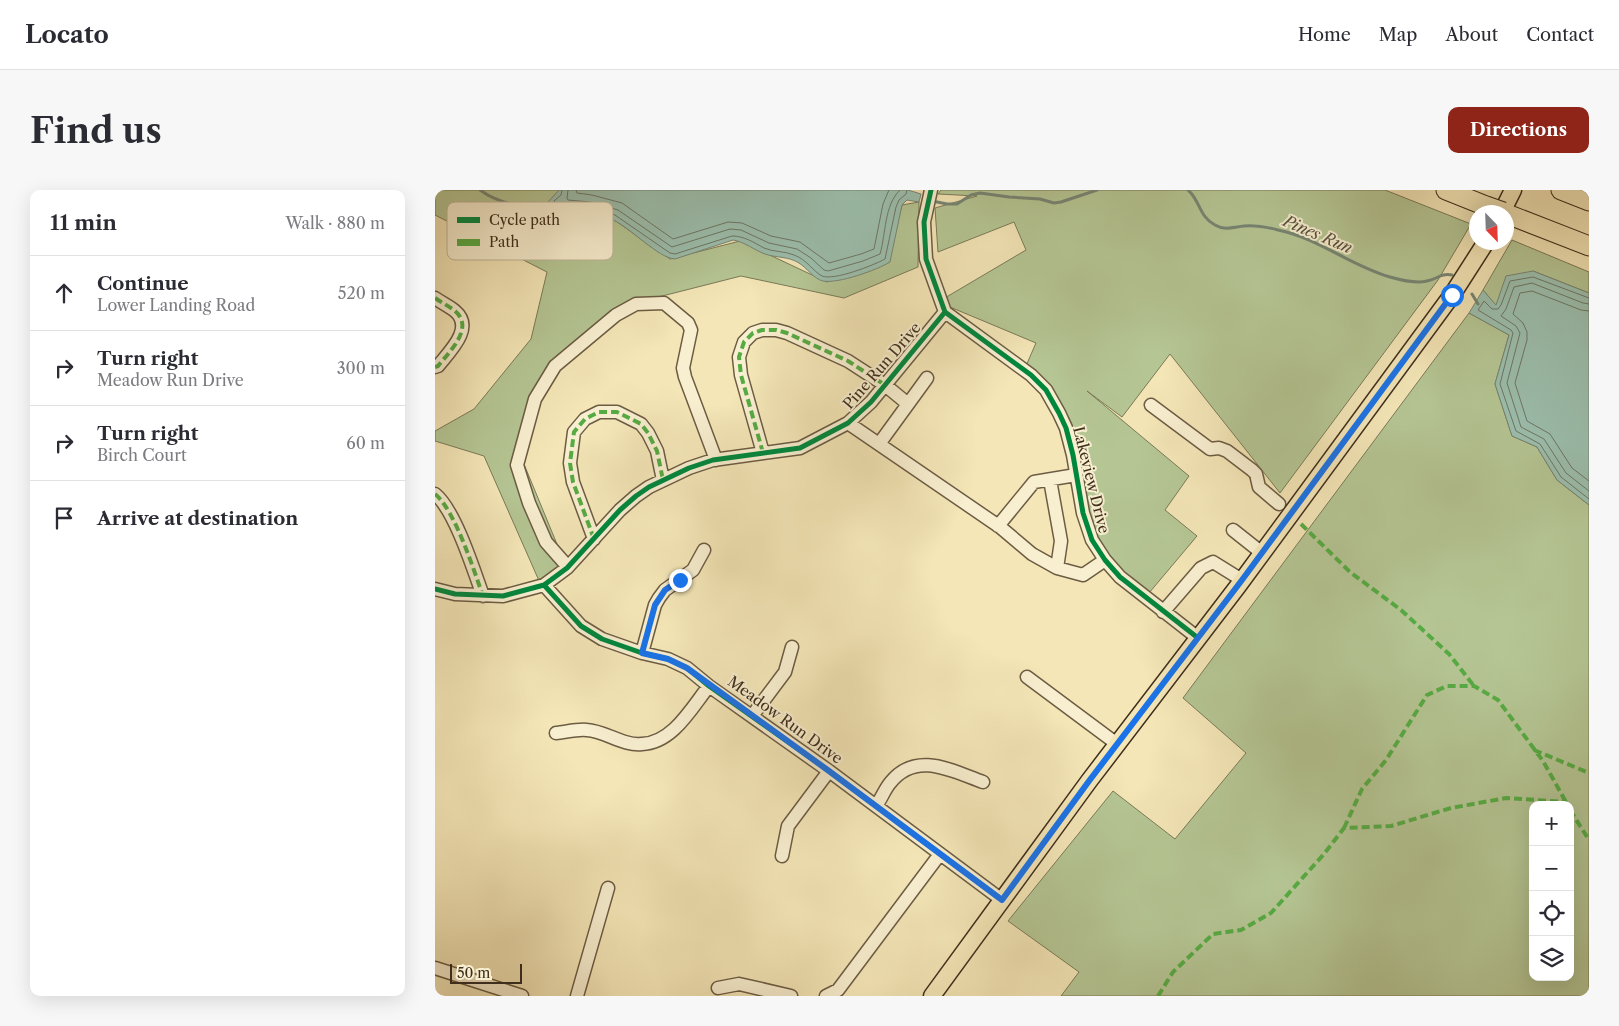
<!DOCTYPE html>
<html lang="en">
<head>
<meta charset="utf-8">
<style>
  body { margin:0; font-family:"Libre Caslon Text",serif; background:#f7f7f7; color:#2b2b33 }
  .controls { position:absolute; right:15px; bottom:15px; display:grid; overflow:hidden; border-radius:10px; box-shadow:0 5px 20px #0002 }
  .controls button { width:45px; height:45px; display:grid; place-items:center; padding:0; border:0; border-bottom:1px solid #e1e1e2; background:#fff; color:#2b2b33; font:25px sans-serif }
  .compass { position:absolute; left:1034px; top:15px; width:45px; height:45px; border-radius:50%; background:#fff; box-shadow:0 5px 20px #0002; rotate:157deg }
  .scale { position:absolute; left:15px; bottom:12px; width:72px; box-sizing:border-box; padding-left:5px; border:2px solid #3f2e1c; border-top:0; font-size:14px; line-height:18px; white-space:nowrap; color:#3f2e1c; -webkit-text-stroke:4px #f8efd0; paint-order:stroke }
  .stop { position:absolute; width:15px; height:15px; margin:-11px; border:4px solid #1a73e8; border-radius:50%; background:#fff }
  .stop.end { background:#1a73e8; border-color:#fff; box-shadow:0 1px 5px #0008 }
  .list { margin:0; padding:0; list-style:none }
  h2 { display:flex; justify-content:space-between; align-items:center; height:65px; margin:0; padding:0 20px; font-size:21px }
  h2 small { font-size:16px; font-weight:400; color:#7c7c81 }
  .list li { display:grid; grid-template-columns:32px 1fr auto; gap:15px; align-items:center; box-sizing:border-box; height:75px; padding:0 20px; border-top:1px solid #e1e1e2 }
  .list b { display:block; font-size:19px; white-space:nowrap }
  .list p { margin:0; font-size:16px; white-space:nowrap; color:#7c7c81 }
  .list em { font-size:16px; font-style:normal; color:#7c7c81 }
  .icon { flex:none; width:28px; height:28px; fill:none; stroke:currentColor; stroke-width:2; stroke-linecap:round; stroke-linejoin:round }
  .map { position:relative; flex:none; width:1154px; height:806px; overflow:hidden; border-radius:10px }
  header { display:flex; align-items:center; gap:30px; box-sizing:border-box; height:70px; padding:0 25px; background:#fff; border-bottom:1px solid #e1e1e2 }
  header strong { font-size:24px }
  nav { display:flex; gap:28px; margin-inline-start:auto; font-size:18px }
  .intro { display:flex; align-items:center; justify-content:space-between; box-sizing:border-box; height:120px; padding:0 30px }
  h1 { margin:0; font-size:35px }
  .button { padding:12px 22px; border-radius:10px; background:#8f2418; color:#fff; font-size:18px; font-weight:700 }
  main { display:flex; gap:30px; padding:0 30px }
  aside { flex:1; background:#fff; border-radius:10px; box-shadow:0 5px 20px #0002 }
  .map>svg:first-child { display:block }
</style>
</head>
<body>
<header>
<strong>Locato</strong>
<nav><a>Home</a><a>Map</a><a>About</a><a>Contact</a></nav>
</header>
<div class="intro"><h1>Find us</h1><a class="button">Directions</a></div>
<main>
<aside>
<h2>11 min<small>Walk · 880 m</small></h2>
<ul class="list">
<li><svg class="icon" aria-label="ahead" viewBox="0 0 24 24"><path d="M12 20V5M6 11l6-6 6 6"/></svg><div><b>Continue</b><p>Lower Landing Road</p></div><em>520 m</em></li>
<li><svg class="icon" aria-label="right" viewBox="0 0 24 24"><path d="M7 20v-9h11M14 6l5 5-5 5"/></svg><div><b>Turn right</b><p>Meadow Run Drive</p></div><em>300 m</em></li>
<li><svg class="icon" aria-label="right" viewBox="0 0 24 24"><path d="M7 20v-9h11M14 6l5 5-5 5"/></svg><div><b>Turn right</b><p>Birch Court</p></div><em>60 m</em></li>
<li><svg class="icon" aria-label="arrive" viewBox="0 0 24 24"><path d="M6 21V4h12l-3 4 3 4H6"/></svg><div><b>Arrive at destination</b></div></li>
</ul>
</aside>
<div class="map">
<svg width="1154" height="806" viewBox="0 0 1154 806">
  <rect width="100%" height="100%" fill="#f4e6b7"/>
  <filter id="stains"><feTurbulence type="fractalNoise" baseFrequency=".004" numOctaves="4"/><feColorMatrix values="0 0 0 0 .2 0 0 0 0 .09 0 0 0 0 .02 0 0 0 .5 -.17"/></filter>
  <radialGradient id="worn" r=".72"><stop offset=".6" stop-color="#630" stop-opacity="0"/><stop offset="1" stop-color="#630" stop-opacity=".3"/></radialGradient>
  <path fill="#b5c694" stroke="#7a7a58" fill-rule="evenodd" d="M 0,0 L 136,0 L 118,19 L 178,29 L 235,69 L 305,51 L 392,92 L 453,73 L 467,15 L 484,12 L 483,77 L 409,108 L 306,86 L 180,118 L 111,180 L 84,262 L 131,376 L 105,393 L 49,266 L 0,251 L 0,241 L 39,219 L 96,149 L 112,82 L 0,25 Z
    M 506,0 L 950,0 L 1036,34 L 1003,90 L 845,303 L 735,164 L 687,227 L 652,201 L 754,286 L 730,320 L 762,346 L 714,403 L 706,405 L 657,350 L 631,238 L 590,178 L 601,153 L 503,112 L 591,60 L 579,32 L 503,62 L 500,18 L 542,6 L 503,4 Z
    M 1077,50 L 1154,82 L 1154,103 L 1098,81 L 1061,116 L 1048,100 Z
    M 1034,123 L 1074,145 L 1060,194 L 1077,246 L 1102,257 L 1122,290 L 1154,315 L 1154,806 L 626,806 L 644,782 L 573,731 L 678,601 L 740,649 L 811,563 L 748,508 ZM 1098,615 L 1135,615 L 1135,787 L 1098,787 Z"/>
  <path fill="#9cc0af" stroke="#778674" d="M 124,0 L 473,0 L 486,4 L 484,12 L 472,10 L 467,15 L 455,72 C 442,80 403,94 388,91 C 379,89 372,78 364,73 C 353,66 341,68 330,64 C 319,60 310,52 298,50 L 240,69 C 223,68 196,38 178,30 C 159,20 137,25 117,19 L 113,12 Z
    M 1098,81 L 1154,103 L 1154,315 L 1122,290 L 1102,257 L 1077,246 L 1060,194 L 1074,145 L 1034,123 L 1048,100 L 1061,115 L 1071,86 Z"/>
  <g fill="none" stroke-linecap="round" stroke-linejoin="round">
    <path stroke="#6e7766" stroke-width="1" d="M 127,0 L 126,5 L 119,11 L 120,15 L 154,18 L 180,25 L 235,63 L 240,64 L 297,46 C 309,46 318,52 329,58 C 338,62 350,61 359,65 C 371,69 379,82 387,86 C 399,91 439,75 450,69 L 461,17 L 464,10 L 471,4 L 472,0
      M 133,0 L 132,8 L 133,10 L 155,12 L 183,20 L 237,57 L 295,39 L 306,40 L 334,53 L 362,59 L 376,68 L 389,80 L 393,81 L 428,71 L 445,64 C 451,44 449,15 465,0
      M 141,0 L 142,3 L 157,5 L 187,13 L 238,49 L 293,32 L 307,33 L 336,46 L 365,52 L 394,73 L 426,64 L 439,59 L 448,14 L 454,0
      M 1154,108 L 1098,87 L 1075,91 L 1066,115 L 1063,119 L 1057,119 L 1049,111 L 1043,120 L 1076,140 L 1078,143 L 1065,194 L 1081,241 L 1105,254 L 1126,287 L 1154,309
      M 1154,114 L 1148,113 L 1097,93 L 1079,97 L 1071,119 L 1066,126 L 1081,136 L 1085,143 L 1072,193 L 1086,237 L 1109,249 L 1131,283 L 1154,301
      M 1154,121 L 1146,120 L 1097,101 L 1085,103 L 1078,124 L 1088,133 L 1092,142 L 1092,150 L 1080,193 L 1092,231 L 1115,244 L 1137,278 L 1154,291"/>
    <path stroke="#778674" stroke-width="3" d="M 45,0 C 64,14 95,20 118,17
      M 753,0 C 765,10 764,27 780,35 C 790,41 799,37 809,36 C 820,35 832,37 843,40 C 883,48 916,76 955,87 C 966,90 981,94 992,91 C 1003,89 1005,83 1017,85
      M 497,11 L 512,14 L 522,14 L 536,5 L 545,3 L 574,7 L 605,9 L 619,13 L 626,12 L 662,0
      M 1037,104 L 1043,114"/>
    <defs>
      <path id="minor" d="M 496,0 L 489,32 L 491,69 L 510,122 L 596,185 L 611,200 L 624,223 L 631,238 L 638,265 L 648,323 L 657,350 L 670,370 L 685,387 L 763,448
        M 0,108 C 7,113 14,116 20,121 C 40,138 14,162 3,176 L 0,177
        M 716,215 L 775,259 L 784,258 L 792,261 L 817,280 L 821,284 L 824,297 L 844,314
        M 413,233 L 565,337 L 597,364 L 622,378 L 648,385 L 670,370
        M 444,254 L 492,188
        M 328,263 L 306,185 L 304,167 L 309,152 L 318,143 L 327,140 L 341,140 L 352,143 L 413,171 L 450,195 L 473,214
        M 615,290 L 626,351 L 622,378
        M 0,304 C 20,320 39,381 48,406
        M 563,336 L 599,292 L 641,285
        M 798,340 L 827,363
        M 159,349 L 138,292 L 135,273 L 139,242 L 150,229 L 164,222 L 182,222 L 206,234 L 213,243 L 222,261 L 228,290
        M 133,377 L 111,352 L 94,313 L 82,275 L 100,209 L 120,176 L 181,125 L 201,114 L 229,113 L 253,133 L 256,140 L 248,178 L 250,187 L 281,270
        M 109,395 L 146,436 L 167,449 L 207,463 L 233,469 L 252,478 L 274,496 L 394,581 L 567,710
        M 0,399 L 20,404 L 68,406 L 109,395 L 132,378 L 185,320 L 201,306 L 214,297 L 254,278 L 278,270 L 365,258 L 413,233 L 436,212 L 510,122
        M 728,422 L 766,378 L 778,372 L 807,390
        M 207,463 L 220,415 L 224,408 L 230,400 L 258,380 L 269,360
        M 592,487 L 682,554
        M 317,526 L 350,482 L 357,457
        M 121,543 C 131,542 142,539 152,540 C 170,541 188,556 207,554 C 238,553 257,517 274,496
        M 441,616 C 446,609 450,599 455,593 C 481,560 517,581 548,592
        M 347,666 L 353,636 L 394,581
        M 0,778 L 87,806
        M 283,798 L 304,794 L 356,806
        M 142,806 L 173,698
        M 391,806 L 403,800 L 505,664"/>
      <path id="major" d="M 1067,22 L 1078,0
        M 497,806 L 654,591 L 803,396 L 1017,105 L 1051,52"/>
      <path id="highway" d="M 1011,0 L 1051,16
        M 1126,0 L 1154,11
        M 1072,24 L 1154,56"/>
    </defs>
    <use href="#minor" stroke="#6c5c43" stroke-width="15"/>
    <use href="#major" stroke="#3f2e1c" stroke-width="19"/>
    <use href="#highway" stroke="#3f2e1c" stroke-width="21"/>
    <use href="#minor" stroke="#f8efd0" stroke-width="12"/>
    <use href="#major" stroke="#f4e6b7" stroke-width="16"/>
    <use href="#highway" stroke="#f4e6b7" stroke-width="19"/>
    <defs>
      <path id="highway-bridge" d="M 1051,16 L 1068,22"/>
    </defs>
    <use href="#highway-bridge" stroke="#3f2e1c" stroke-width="21" stroke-linecap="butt"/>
    <use href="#highway-bridge" stroke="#f4e6b7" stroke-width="19"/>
    <path stroke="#56ab43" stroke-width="4" stroke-dasharray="8 4" stroke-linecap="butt" d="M 0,108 C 7,113 14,116 20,121 C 40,138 14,162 3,176 L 0,177
      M 328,263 L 306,185 L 304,167 L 309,152 L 318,143 L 327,140 L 341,140 L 352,143 L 413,171 L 450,195
      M 0,304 C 20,320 39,381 48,406
      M 866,334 L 915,382 L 966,420 L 1014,464 L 1039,496
      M 159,349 L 138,292 L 135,273 L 139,242 L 150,229 L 164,222 L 182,222 L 206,234 L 213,243 L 222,261 L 228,290
      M 1099,560 L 1154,583
      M 1135,620 L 1154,650
      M 909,638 L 927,599 L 951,570 L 992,505 L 1012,496 L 1039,496 L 1063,510 L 1108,571 L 1131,612
      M 723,806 L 738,782 L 778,744 L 806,740 L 836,723 L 889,664 L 909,638 L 956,636 L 1016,618 L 1071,608 L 1131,612 L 1132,615"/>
    <defs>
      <path id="cycleway" d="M 496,0 L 489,32 L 491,69 L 510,122 L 596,185 L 611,200 L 624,223 L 631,238 L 638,265 L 648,323 L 657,350 L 670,370 L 685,387 L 763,448
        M 109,395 L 146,436 L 167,449 L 207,463 L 233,469 L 252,478 L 274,496 L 394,581 L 567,710
        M 0,399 L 20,404 L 68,406 L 109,395 L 132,378 L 185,320 L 201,306 L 214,297 L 254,278 L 278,270 L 365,258 L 413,233 L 436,212 L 510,122"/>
    </defs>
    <use href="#cycleway" stroke="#f8efd0" stroke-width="8"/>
    <use href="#cycleway" stroke="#00873e" stroke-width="5"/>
  </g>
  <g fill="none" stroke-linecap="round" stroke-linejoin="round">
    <path stroke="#1a73e8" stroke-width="6" d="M 245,390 L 230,400 L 220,415 L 207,463 L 233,469 L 252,478 L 394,581 L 567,710 L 654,591 L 807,390 L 1017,105"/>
  </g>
  <g text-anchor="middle" stroke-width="4" stroke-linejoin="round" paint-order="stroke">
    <g font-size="15" fill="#3f2e1c" stroke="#f8efd0">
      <text transform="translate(447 176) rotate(-49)" y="5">Pine Run Drive</text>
      <text transform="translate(656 290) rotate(76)" y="5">Lakeview Drive</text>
      <text transform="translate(350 530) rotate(36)" y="5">Meadow Run Drive</text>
    </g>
    <g font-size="16" font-style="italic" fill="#565241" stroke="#f8efd0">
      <text transform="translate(883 44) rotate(23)" y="6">Pines Run</text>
    </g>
  </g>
  <rect x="12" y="12" width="166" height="58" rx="8" fill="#f8efd0" stroke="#c0b59a" stroke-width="1"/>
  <rect x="22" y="27" width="23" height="6" fill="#00873e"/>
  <rect x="22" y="49" width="23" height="7" fill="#56ab43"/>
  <g font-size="14" fill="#3f2e1c">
    <text x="54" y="35">Cycle path</text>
    <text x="54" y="57">Path</text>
  </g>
  <rect width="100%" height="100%" filter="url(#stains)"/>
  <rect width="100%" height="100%" fill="url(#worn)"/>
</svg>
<div class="controls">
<button>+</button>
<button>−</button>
<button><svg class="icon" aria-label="locate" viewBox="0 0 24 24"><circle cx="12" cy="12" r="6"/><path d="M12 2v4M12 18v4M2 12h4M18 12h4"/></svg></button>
<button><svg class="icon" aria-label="layers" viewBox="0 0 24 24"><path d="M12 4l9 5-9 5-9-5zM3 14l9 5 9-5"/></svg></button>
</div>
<svg class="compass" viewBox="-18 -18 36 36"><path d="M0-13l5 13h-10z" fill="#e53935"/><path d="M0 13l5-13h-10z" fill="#7c7c81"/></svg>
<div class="scale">50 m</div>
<div class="stop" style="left:1017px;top:105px"></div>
<div class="stop end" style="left:245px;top:390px"></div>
</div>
</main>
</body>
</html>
